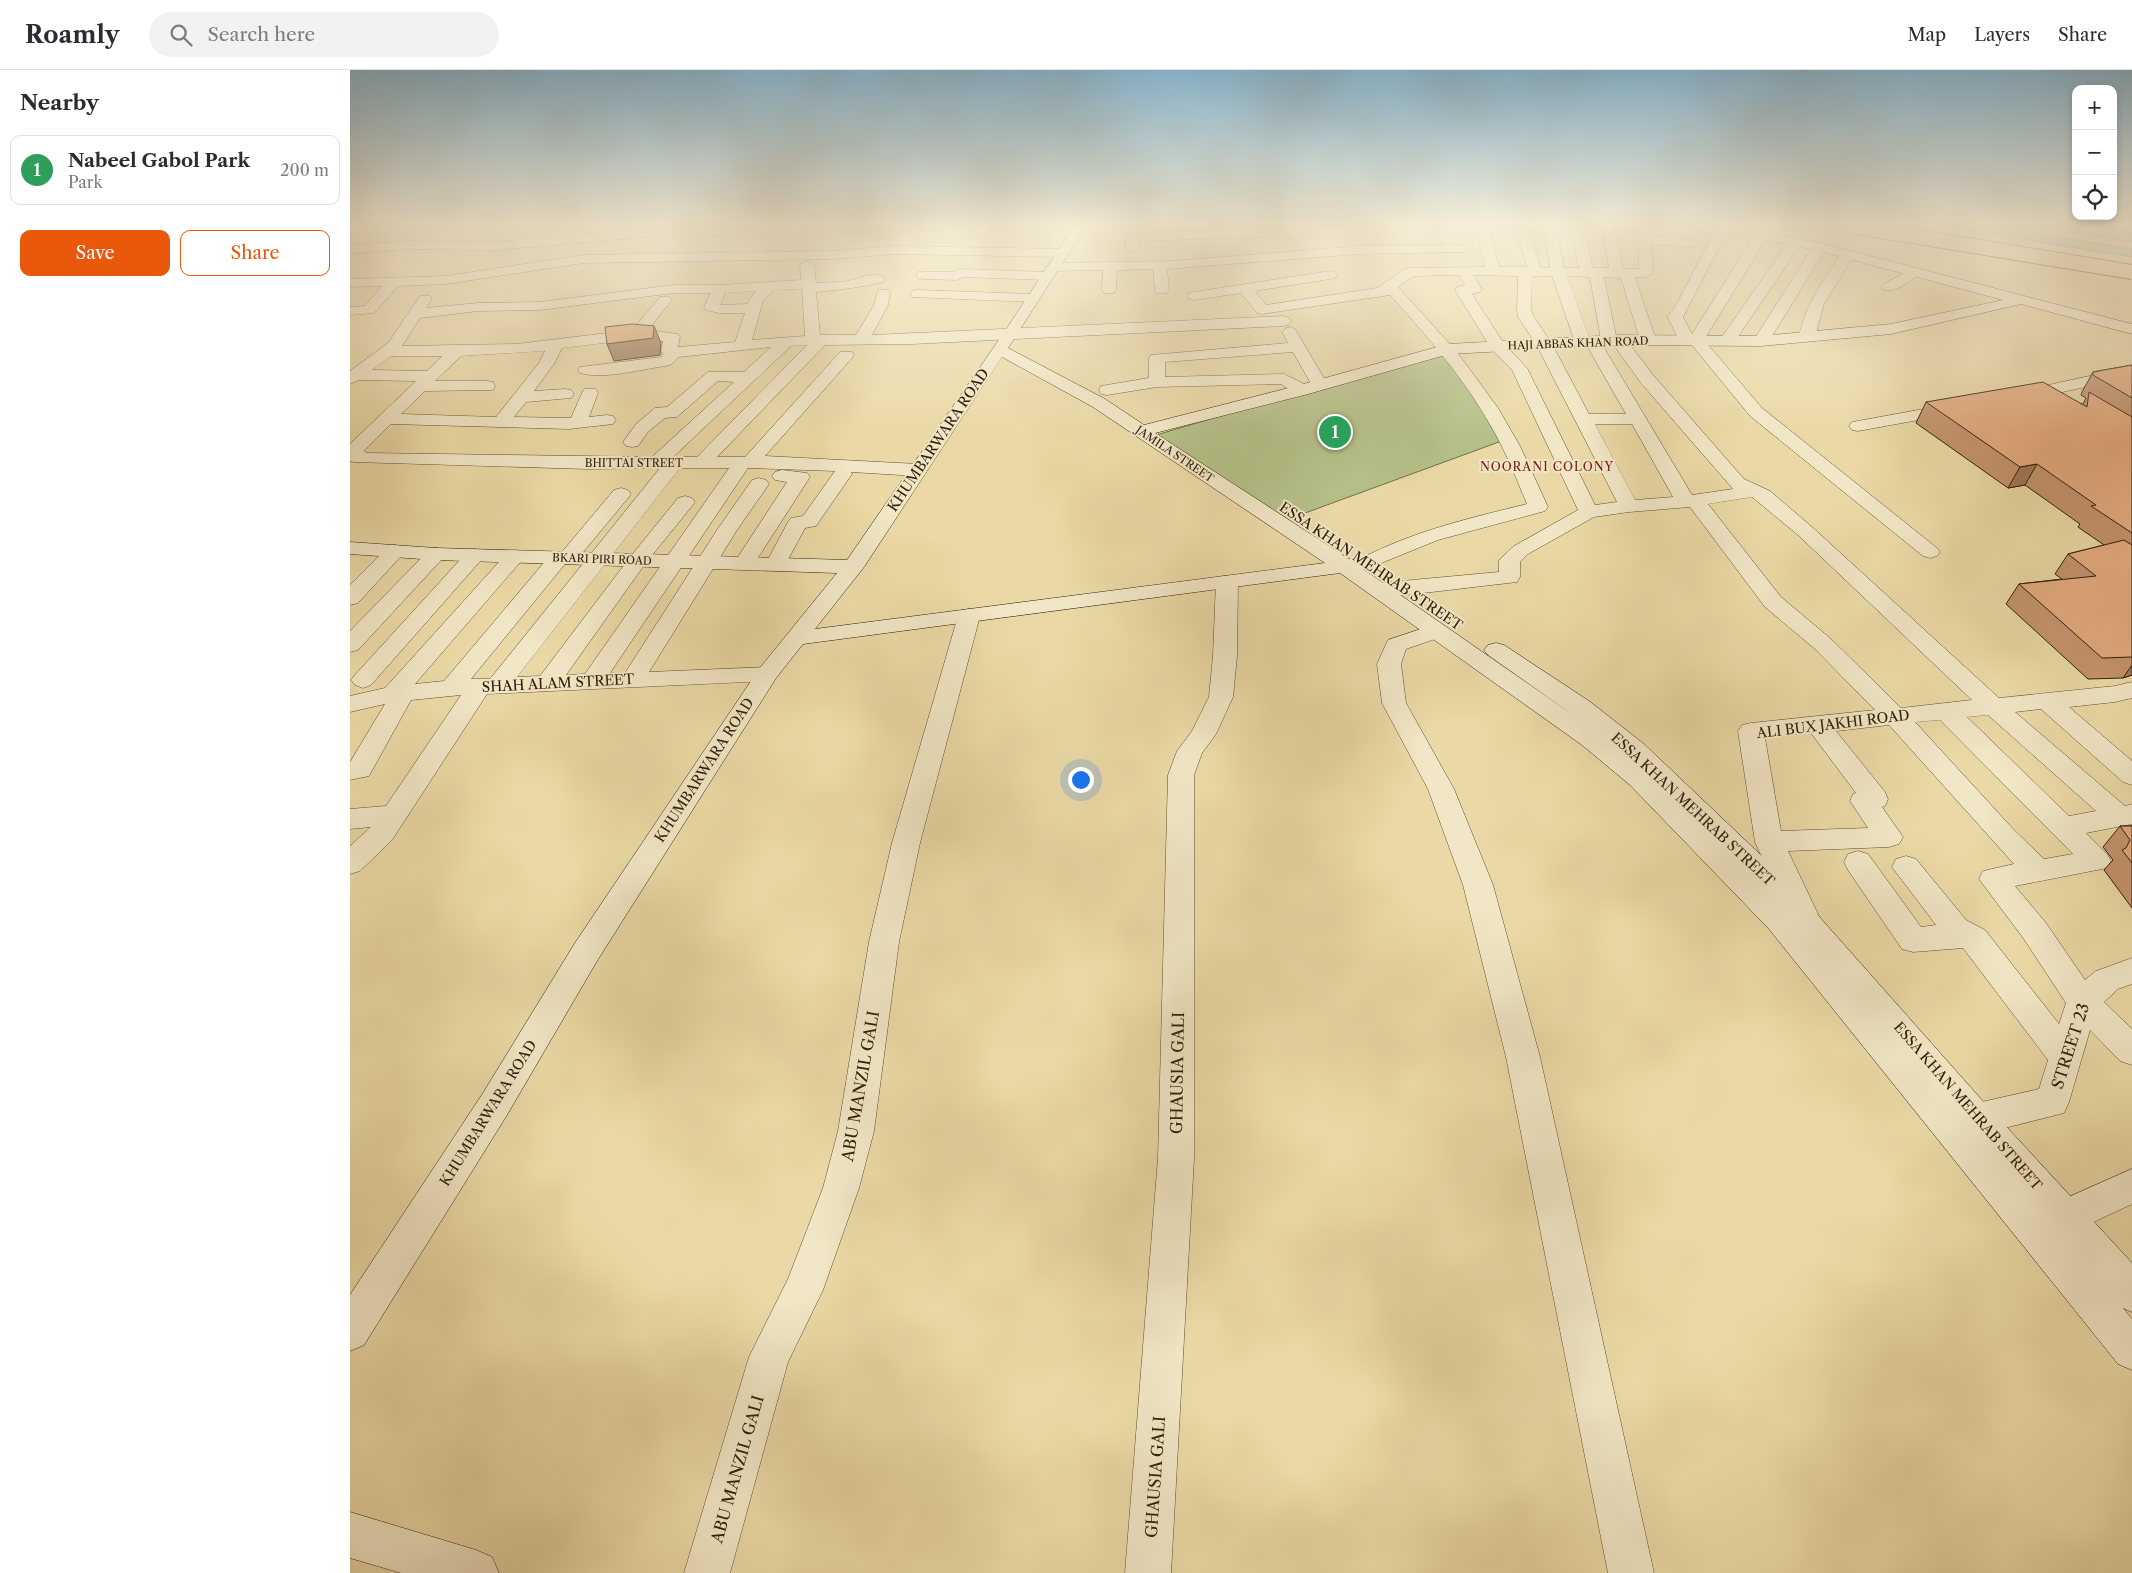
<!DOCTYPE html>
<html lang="en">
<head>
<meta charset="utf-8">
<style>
  body { margin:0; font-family:"Libre Caslon Text",serif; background:#f2f2f3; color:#2b2b33 }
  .controls { position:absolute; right:15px; top:15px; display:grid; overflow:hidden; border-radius:10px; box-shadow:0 2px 8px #0003 }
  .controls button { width:45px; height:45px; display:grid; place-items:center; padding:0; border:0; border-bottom:1px solid #e1e1e2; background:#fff; color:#2b2b33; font:25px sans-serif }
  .you { position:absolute; left:730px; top:709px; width:18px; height:18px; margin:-12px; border:4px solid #fff; border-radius:50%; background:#1a73e8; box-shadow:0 0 0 8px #1a73e833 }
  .badge { display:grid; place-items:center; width:32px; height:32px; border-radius:50%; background:#ea580c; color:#fff; font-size:16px; font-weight:700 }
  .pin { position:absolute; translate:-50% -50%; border:2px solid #fff; box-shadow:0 1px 5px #0006 }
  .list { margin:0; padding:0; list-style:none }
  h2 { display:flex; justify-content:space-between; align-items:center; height:65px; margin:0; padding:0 20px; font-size:21px }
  h2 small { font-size:16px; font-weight:400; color:#7c7c81 }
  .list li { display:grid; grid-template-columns:32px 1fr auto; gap:15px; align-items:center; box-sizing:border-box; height:70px; margin:0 10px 10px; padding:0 10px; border:1px solid #e1e1e2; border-radius:10px }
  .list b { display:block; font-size:19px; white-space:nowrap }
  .list p { margin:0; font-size:16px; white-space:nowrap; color:#7c7c81 }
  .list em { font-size:16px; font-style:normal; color:#7c7c81 }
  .actions { display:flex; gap:10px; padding:15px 20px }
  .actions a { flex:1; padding:11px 0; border:1px solid #ea580c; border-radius:10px; text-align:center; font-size:18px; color:#ea580c }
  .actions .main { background:#ea580c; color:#fff }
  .icon { flex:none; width:28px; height:28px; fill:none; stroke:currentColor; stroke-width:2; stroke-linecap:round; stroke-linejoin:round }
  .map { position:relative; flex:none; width:1782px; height:1503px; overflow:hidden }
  header { display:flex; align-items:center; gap:30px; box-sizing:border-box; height:70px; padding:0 25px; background:#fff; border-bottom:1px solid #e1e1e2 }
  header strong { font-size:24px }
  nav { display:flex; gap:28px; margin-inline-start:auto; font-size:18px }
  .search { width:350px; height:45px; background:#f2f2f3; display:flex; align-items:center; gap:12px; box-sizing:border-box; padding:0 18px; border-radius:28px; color:#7c7c81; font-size:19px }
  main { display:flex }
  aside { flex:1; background:#fff }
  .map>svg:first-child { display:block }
</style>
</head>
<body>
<header>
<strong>Roamly</strong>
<div class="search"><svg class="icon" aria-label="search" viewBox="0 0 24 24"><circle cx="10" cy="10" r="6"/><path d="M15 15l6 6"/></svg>Search here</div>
<nav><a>Map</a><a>Layers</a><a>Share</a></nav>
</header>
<main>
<aside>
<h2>Nearby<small></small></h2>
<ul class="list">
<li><span class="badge" style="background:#2e9e5b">1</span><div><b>Nabeel Gabol Park</b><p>Park</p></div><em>200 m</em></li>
</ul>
<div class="actions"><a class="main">Save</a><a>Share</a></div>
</aside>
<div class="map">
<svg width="1782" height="1503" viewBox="0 0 1782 1503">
  <rect width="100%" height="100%" fill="#ead9a6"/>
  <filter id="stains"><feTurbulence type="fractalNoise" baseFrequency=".004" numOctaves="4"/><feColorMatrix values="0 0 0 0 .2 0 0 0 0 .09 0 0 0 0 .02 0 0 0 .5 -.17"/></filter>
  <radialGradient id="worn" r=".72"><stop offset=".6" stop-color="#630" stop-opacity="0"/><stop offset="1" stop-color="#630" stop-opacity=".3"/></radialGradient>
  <path fill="#b5c088" stroke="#72704a" d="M 1098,279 L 1157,369 L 936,450 L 806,365 Z"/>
  <path fill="#98b9ac" stroke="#6e7c6c" d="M 1586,155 L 1634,155 L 1782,179 L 1782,187 Z
    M 1717,155 L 1748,155 L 1782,160 L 1782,172 L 1729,163 L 1723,161 Z"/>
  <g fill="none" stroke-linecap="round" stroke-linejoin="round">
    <defs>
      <path id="street" d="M 0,155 L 8,155 L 5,160 L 0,161 Z
        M 473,155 L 591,156 L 585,160 L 294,167 L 147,180 L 61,179 L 0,183 L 0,175 L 61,171 L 147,172 L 294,159 Z
        M 631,155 L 643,155 L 638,166 L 595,167 L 588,163 L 595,159 L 628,159 Z
        M 1046,155 L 1105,155 L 1106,157 L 1100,161 L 789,171 L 790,178 L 783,182 L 776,178 L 775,167 L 782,163 Z
        M 1126,155 L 1138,155 L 1149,197 L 1177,197 L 1165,155 L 1177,155 L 1191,198 L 1200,198 L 1194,155 L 1206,155 L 1214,198 L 1229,198 L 1223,170 L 1214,163 L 1214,155 L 1226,155 L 1227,161 L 1236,168 L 1243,198 L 1259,198 L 1252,155 L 1264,155 L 1273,199 L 1289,199 L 1288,160 L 1285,155 L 1297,155 L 1301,166 L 1346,170 L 1348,173 L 1346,176 L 1341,177 L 1301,174 L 1303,203 L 1296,207 L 1285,207 L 1306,270 L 1304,273 L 1292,273 L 1290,270 L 1271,208 L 1254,207 L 1266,266 L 1274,267 L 1303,305 L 1394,409 L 1420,421 L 1462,457 L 1649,628 L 1765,616 L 1782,612 L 1782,628 L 1765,632 L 1719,637 L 1782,691 L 1782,715 L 1773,712 L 1691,639 L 1665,642 L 1775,736 L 1782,734 L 1782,754 L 1736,763 L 1757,784 L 1761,791 L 1757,798 L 1665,816 L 1696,853 L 1735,910 L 1746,901 L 1782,888 L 1782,914 L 1768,919 L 1754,932 L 1782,959 L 1782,995 L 1770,991 L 1740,960 L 1719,1032 L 1714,1043 L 1627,1065 L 1615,1060 L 1610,1049 L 1615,1038 L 1627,1033 L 1689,1019 L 1698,990 L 1613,878 L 1563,882 L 1552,879 L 1498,800 L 1494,792 L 1498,784 L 1508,781 L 1518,784 L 1571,857 L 1586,855 L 1542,797 L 1546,789 L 1556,786 L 1566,789 L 1616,850 L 1635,860 L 1709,954 L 1716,933 L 1674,869 L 1629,809 L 1633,801 L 1664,794 L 1539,655 L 1486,661 L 1535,722 L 1538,729 L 1535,736 L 1532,737 L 1553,767 L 1549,774 L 1539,777 L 1438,781 L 1468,844 L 1464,852 L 1453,856 L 1442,852 L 1405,772 L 1388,661 L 1392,655 L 1401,653 L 1525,640 L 1465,579 L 1415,537 L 1340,437 L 1279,442 L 1244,447 L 1178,484 L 1170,492 L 1170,507 L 1167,512 L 1056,525 L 1027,526 L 1019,524 L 1016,519 L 1019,514 L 1149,502 L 1149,490 L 1164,476 L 1228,440 L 1162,300 L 1142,280 L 1105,220 L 1107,217 L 1115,215 L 1109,205 L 1063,206 L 1048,217 L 1107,282 L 1148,338 L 1170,376 L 1198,437 L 1195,441 L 1088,470 L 1019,498 L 1012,496 L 1008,492 L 1012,488 C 1064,461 1120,448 1177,434 C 1166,408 1156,382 1142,358 C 1115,309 1077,266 1040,225 L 912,244 L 907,243 L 891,223 L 844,230 L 839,229 L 837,226 L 839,223 L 844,222 L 980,201 L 985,202 L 987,205 L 985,208 L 980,209 L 905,221 L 916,235 L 1027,218 L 1055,199 L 1060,198 L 1135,197 ZM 1123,205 L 1168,206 L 1167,239 L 1168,247 L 1186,274 L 1267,432 L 1245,435 L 1177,298 L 1154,274 L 1122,224 L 1130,222 L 1132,219 ZM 1182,206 L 1202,206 L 1225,272 L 1227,275 L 1237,276 L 1276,344 L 1239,344 L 1202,274 L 1184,247 L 1181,239 ZM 1217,206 L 1240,207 L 1251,270 L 1253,273 L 1263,274 L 1291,313 L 1383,419 L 1342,425 L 1250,271 L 1248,268 L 1239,267 ZM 1245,354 L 1282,354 L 1323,427 L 1285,430 ZM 1402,427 L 1448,465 L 1622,630 L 1551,638 L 1481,569 L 1431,527 L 1358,434 ZM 1638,645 L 1746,741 L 1719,746 L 1617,647 ZM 1590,650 L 1723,784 L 1694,789 L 1664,760 L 1565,652 ZM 1461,663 L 1506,723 L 1503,724 L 1500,731 L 1518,758 L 1431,761 L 1415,668 Z
        M 1368,155 L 1380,156 L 1333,247 L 1342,264 L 1407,161 L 1417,161 L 1419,164 L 1354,270 L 1412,338 L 1587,478 L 1590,482 L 1587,486 L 1580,488 L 1573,486 L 1400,346 L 1341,274 L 1331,273 L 1329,270 L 1317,246 L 1324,239 Z
        M 1446,167 L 1453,171 L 1383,274 L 1371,274 L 1369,271 L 1371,268 L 1441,168 Z
        M 1470,173 L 1477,177 L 1419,271 L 1417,274 L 1405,274 L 1403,271 L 1463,177 Z
        M 1109,175 L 1114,176 L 1116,179 L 1114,182 L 1010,184 L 817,199 L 819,220 L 817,223 L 807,223 L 805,220 L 803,199 L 767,200 L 766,220 L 764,223 L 754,223 L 752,220 L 753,200 L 703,201 L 696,197 L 703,193 L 822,191 L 1010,176 Z
        M 545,176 L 713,179 L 720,183 L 713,187 L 545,184 L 482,189 L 234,193 L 96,214 L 48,216 L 24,243 L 0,245 L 0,237 L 15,236 L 32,216 L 0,217 L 0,209 L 96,206 L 234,185 L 482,181 Z
        M 1498,180 L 1505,184 L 1474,234 L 1465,267 L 1463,270 L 1451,270 L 1449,267 C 1455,234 1475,208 1493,181 Z
        M 457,191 L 464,195 L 466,213 C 475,212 494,213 502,210 C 511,207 522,203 533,206 L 535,209 L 533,212 C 511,217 490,220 466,222 L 470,265 L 506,265 L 524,235 L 528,220 L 538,220 L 540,223 L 538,235 L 522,265 L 934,246 L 939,248 L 942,251 L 939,254 L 934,256 L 562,274 L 475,275 L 367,387 L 395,387 L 490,282 L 502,282 L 504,285 L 502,288 L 415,386 L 568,394 L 575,396 L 577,400 L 575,404 L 568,406 L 501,402 L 502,404 L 466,456 L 455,458 L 433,499 L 426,501 L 419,499 L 415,495 L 438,452 L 441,448 L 453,446 L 485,401 L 398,398 L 260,603 L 275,603 L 367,460 L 402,410 L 409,408 L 416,410 L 419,414 L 387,460 L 299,602 L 417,597 L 425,599 L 429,604 L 425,609 L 417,611 L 137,624 L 42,770 L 10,801 L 0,804 L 0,776 L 21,757 L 0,759 L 0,739 L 36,736 L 111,625 L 61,630 L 19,706 L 0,710 L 0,692 L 35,634 L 0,642 L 0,626 L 35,618 L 158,482 L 165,480 L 172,482 L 175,486 L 172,490 L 65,614 L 94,611 L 202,483 L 212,482 L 264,420 L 271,418 L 278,420 L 281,424 L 278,428 L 225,492 L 215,494 L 121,609 L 140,609 L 310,398 L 238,399 L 4,392 L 0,391 L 0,374 L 66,311 L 9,310 L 0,314 L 0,301 L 38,273 L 70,226 L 80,226 L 82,229 L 76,238 L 128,233 L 190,232 L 324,215 L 370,215 L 451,210 L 450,195 ZM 452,219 L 455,266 L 402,270 L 413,231 L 423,220 ZM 406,221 L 397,234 L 370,235 L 375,223 ZM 324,223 L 361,223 L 354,237 L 356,240 L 369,243 L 395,243 L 385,272 L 328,277 L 330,267 L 328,264 L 298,260 L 322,230 L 320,227 L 310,227 L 282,260 L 167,274 L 52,276 L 70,248 L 128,241 L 190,240 ZM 289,269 L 313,271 L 311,281 L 313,284 L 311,287 L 230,297 L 228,300 L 230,303 C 254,310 291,299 316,296 L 322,294 L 329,287 L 421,277 L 394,302 L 358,302 L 317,337 L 305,338 L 286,354 L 273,372 L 276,376 L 282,377 L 288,376 L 298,362 L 315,348 L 327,347 L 368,311 L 384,312 L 302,387 L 17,383 L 14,381 L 41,354 L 219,359 L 263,354 L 266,350 L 263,346 L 257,345 L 239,347 L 248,323 L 246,319 L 234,319 L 232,323 L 221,348 L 164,347 L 176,332 L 221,328 L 224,324 L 221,320 L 215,319 L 184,321 L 204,294 L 212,278 ZM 457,275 L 347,387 L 323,387 L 441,276 ZM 195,281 L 189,293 L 146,347 L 51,344 L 75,321 L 143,320 L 145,316 L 143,312 L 137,311 L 85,311 L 111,286 ZM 41,286 L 92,286 L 77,301 L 22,300 ZM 330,398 L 379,398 L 235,604 L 216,605 L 295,494 L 342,436 L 345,432 L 342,428 L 335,426 L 328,428 L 281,486 L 190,606 L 167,607 Z
        M 1564,198 L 1571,202 L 1569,205 C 1559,211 1546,223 1534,220 L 1532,217 L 1534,214 Z
        M 609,199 L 697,202 L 702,203 L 704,206 L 702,209 L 697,210 L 613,207 L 607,210 L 573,209 L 568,208 L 566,205 L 568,202 L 603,202 Z
        M 567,220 L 683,224 L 688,225 L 690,228 L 688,231 L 683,232 L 562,227 L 560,224 L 562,221 Z
        M 940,257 L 945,259 L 978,315 L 976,319 L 964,319 L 943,282 L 815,292 L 815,307 L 934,304 L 958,316 L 960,320 L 958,324 L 946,324 L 931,314 L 807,317 L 757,325 L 751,324 L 749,320 L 751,316 L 799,308 L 799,288 L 801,285 L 938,273 L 932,262 L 935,259 Z
        M 1782,297 L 1782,307 L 1671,331 L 1665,330 L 1662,326 L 1665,322 L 1671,321 Z
        M 1607,333 L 1613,334 L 1616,338 L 1613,342 L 1508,361 L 1502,360 L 1499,356 L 1502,352 L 1508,351 Z
        M 432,400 L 457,403 L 460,407 L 402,497 L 395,499 L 388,497 L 384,493 L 437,412 L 425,410 L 422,406 L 425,402 Z
        M 45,475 L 52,477 L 55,481 L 52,485 L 8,533 L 0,535 L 0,515 L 38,477 Z
        M 86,478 L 93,480 L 96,484 L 93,488 L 8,580 L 0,582 L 0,561 L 79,480 Z
        M 125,479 L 132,481 L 135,485 L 132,489 L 21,615 L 13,618 L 5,615 L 1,610 L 5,605 L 118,481 Z
        M 877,506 L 885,507 L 888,512 L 887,586 L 883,627 L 866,664 L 852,683 L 844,705 L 844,1088 L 821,1503 L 775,1503 L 808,1088 L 818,705 L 827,681 L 842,661 L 859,627 L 863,586 L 866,512 L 869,507 Z
        M 619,539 L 627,541 L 630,546 L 570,773 L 549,872 L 524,1061 L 509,1118 L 473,1220 L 438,1292 L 380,1503 L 334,1503 L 399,1287 L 438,1209 L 473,1118 L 488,1061 L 519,872 L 542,773 L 608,546 L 611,541 Z
        M 1086,554 L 1094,556 L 1097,561 L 1094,566 L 1056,579 L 1051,594 L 1056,633 L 1104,719 L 1143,815 L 1190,987 L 1304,1503 L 1258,1503 L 1156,987 L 1113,815 L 1078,719 L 1032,633 L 1027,594 L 1038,570 Z
        M 1782,1099 L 1782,1134 L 1716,1165 L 1703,1160 L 1697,1147 L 1703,1134 Z"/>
      <path id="secondary" d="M 725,155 L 737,155 L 658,278 L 755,329 L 794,355 L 946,316 L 1098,274 L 1268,265 L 1411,266 L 1541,254 L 1653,230 L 1469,181 L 1360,158 L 1359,155 L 1383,155 L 1470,173 L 1782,254 L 1782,264 L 1671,234 L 1541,264 L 1411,276 L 1268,275 L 1099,284 L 958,324 L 805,363 L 999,489 L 1012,491 L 1016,495 L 1013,499 L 1226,647 L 1138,585 L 1134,580 L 1138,575 L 1146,573 L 1154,575 L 1239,631 L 1294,674 L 1434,807 L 1631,1029 L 1782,1193 L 1782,1242 L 1773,1238 L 1782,1249 L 1782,1300 L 1768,1294 L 1419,859 L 1280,715 L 1232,675 L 990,503 L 453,574 L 426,608 L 247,891 L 157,1045 L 14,1275 L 0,1281 L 0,1225 L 133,1023 L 225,873 L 409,599 L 487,503 L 86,490 L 0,484 L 0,472 L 86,478 L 497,490 L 655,261 ZM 652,287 L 743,337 L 975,493 L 465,559 L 514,497 Z
        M 0,1442 L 126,1480 L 142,1487 L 149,1503 L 51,1503 L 0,1488 Z"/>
    </defs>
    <use href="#street" stroke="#5e4e32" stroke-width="1"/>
    <use href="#secondary" stroke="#30200b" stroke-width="1"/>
    <use href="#street" fill="#f1e6c5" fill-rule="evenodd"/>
    <use href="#secondary" fill="#f1e6c5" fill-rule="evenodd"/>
    <defs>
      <path id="highway-bridge" d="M 1495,155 L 1782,202"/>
    </defs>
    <use href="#highway-bridge" stroke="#30200b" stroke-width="16" stroke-linecap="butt"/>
    <use href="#highway-bridge" stroke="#ead9a6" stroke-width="14"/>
  </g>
  <path fill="#c4946e" stroke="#30200b" d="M 1782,295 L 1782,605 L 1773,608 L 1738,609 L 1656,534 L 1669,514 L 1712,509 L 1705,504 L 1718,484 L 1754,475 L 1728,457 L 1730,454 L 1675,415 L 1658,418 L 1566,353 L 1576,332 L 1733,334 L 1736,328 L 1731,325 L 1732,322 L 1743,302 Z
    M 1770,756 L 1782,756 L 1782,838 L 1754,800 L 1763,790 L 1753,777 Z"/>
  <path fill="#a0785a" stroke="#30200b" d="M 304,256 L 311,273 L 310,285 L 264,291 L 257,274 Z
    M 1687,394 L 1675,415 L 1658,418 L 1670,397 Z
    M 1782,595 L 1782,605 L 1773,608 Z"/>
  <path fill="#e4ac80" stroke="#30200b" d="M 282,254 L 304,256 L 303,268 L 257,274 L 255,257 Z
    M 1782,295 L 1782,328 L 1743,305 L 1743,302 Z
    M 1693,312 L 1737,337 L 1739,322 L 1782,347 L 1782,463 L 1741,436 L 1746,435 L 1687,394 L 1670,397 L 1576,332 Z
    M 1774,470 L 1782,475 L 1782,587 L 1752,588 L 1669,514 L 1746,506 L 1718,484 Z
    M 1770,756 L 1782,756 L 1782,793 L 1772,780 L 1776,778 L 1780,770 Z"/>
  <linearGradient id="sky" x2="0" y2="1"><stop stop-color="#88b6d0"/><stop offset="0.42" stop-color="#f6eed7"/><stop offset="1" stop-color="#f6eed7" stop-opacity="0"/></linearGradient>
  <rect width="1782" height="365" fill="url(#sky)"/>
  <g text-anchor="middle" stroke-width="4" stroke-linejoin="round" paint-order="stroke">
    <g font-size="11" fill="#30200b" stroke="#f1e6c5">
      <text transform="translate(1228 273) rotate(-2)" y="4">HAJI ABBAS KHAN ROAD</text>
      <text transform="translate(825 384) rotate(34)" y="4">JAMILA STREET</text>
      <text x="284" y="397">BHITTAI STREET</text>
      <text transform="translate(252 489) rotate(2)" y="4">BKARI PIRI ROAD</text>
    </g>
    <g font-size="12" letter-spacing="1" fill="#7a1f14" stroke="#f1e6c5">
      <text x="1197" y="401">NOORANI COLONY</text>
    </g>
    <g font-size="14" fill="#30200b" stroke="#f1e6c5">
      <text transform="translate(588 370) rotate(-56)" y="5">KHUMBARWARA ROAD</text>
      <text transform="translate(1021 496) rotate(34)" y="5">ESSA KHAN MEHRAB STREET</text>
      <text transform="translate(208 613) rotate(-3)" y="5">SHAH ALAM STREET</text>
      <text transform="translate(1483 654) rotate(-7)" y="5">ALI BUX JAKHI ROAD</text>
      <text transform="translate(354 700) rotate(-57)" y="5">KHUMBARWARA ROAD</text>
      <text transform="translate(1343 739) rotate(43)" y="5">ESSA KHAN MEHRAB STREET</text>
      <text transform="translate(1618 1036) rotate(49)" y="5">ESSA KHAN MEHRAB STREET</text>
      <text transform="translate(138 1043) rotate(-58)" y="5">KHUMBARWARA ROAD</text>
    </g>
    <g font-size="16" fill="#30200b" stroke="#f1e6c5">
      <text transform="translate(1720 976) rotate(-72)" y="6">STREET 23</text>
      <text transform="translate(827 1003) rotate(-89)" y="6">GHAUSIA GALI</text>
      <text transform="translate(510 1016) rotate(-80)" y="6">ABU MANZIL GALI</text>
      <text transform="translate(387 1399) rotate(-74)" y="6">ABU MANZIL GALI</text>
      <text transform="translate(805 1407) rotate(-86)" y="6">GHAUSIA GALI</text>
    </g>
  </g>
  <rect width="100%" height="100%" filter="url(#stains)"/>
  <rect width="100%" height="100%" fill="url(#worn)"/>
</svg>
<div class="controls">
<button>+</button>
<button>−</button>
<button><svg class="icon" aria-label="locate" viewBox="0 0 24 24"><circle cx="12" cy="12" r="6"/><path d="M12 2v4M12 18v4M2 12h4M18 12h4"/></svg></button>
</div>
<div class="you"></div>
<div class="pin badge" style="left:985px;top:362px;background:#2e9e5b">1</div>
</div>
</main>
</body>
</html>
